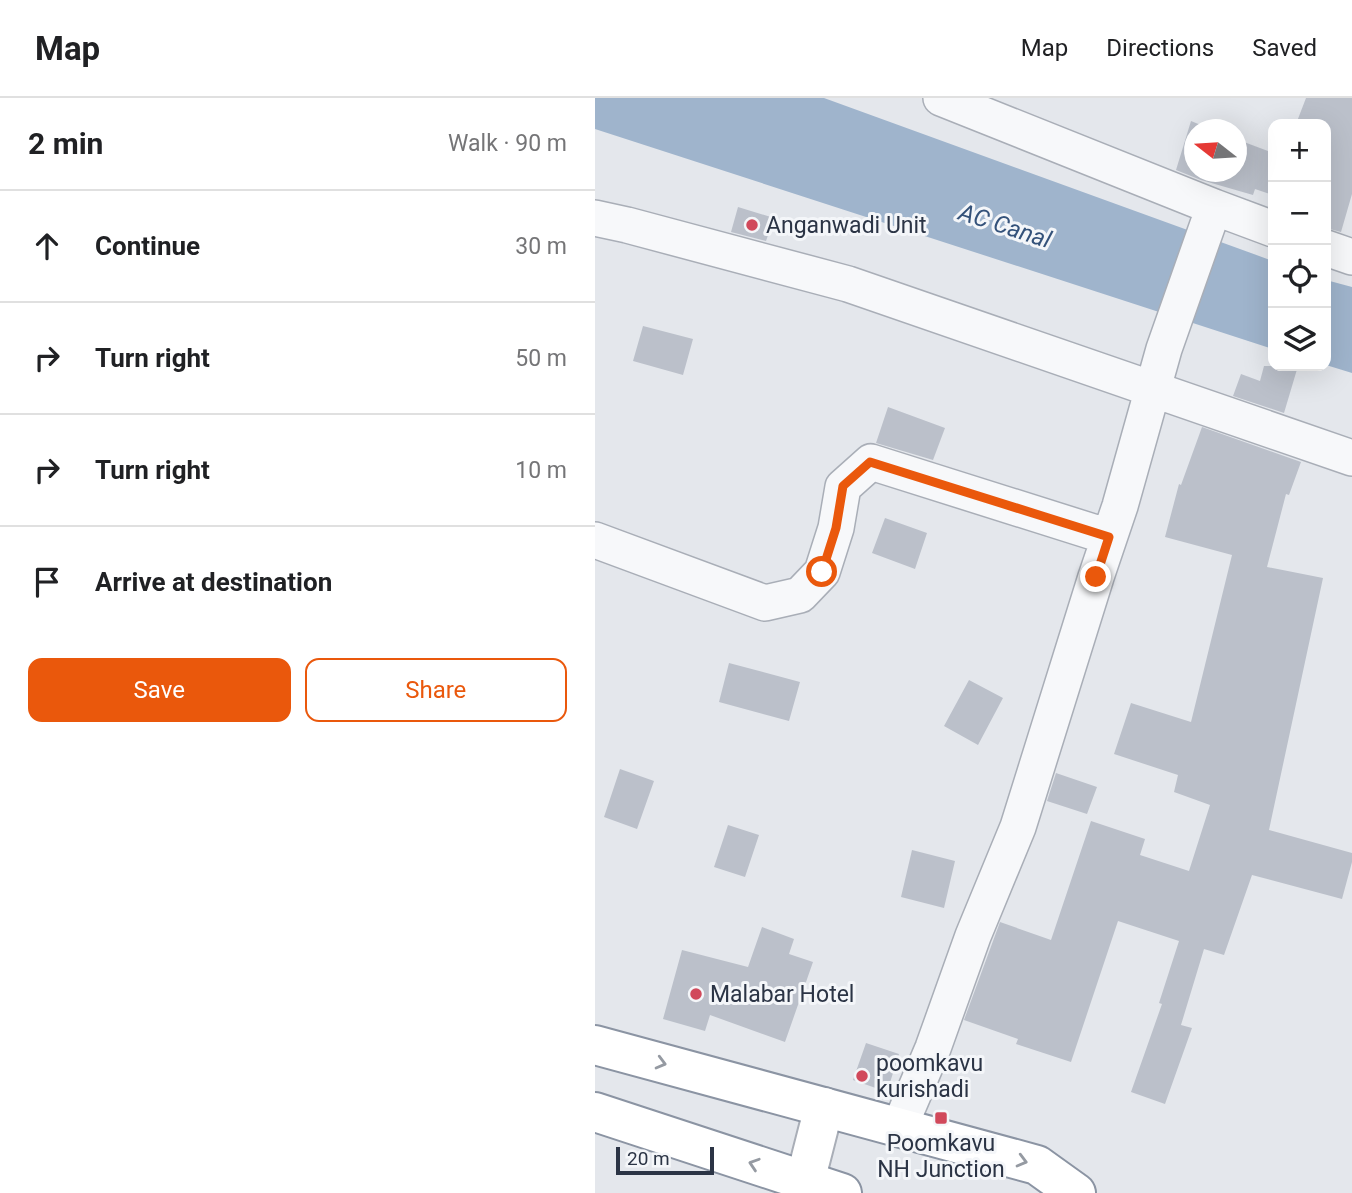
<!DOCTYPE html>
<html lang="en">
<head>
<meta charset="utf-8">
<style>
  body { margin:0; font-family:Roboto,sans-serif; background:#f6f6f6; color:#202124 }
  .controls { position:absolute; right:21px; top:21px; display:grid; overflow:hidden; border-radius:14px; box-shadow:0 7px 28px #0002 }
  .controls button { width:63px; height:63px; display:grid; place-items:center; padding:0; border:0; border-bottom:2px solid #e0e0e0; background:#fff; color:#202124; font:35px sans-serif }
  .compass { position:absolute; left:589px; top:21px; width:63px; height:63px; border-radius:50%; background:#fff; box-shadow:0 7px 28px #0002; rotate:287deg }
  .scale { position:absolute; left:21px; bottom:18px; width:98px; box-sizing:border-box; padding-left:7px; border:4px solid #2b3445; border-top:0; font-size:19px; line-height:24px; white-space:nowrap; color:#2b3445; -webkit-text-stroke:5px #f4f6f9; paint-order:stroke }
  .stop { position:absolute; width:21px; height:21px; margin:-16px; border:5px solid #ea580c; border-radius:50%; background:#fff }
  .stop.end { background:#ea580c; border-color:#fff; box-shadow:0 2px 7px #0008 }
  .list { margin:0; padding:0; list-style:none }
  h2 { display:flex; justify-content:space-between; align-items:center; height:91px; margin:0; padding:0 28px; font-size:30px }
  h2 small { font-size:23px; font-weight:400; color:#757577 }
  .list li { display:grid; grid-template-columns:46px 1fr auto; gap:21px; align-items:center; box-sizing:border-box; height:112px; padding:0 28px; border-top:2px solid #e0e0e0 }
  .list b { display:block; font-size:26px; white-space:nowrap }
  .list em { font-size:23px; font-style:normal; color:#757577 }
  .actions { display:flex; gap:14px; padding:21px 28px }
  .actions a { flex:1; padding:16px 0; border:2px solid #ea580c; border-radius:14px; text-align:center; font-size:24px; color:#ea580c }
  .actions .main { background:#ea580c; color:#fff }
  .icon { flex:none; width:38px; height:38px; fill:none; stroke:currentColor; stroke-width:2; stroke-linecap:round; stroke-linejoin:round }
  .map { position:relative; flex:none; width:757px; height:1095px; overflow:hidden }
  header { display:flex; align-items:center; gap:42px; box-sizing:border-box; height:98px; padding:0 35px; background:#fff; border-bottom:2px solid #e0e0e0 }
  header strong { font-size:33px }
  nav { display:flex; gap:38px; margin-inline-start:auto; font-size:24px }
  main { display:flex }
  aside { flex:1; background:#fff }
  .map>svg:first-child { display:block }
</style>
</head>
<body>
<header>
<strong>Map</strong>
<nav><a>Map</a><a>Directions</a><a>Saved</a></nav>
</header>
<main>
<aside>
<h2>2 min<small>Walk · 90 m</small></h2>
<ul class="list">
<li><svg class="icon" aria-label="ahead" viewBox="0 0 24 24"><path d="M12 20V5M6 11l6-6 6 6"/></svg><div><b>Continue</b></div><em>30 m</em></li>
<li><svg class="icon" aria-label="right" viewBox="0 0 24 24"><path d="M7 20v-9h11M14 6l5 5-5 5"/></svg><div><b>Turn right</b></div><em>50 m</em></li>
<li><svg class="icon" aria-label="right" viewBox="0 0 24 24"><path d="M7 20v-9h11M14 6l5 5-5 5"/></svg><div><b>Turn right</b></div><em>10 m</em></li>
<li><svg class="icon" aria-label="arrive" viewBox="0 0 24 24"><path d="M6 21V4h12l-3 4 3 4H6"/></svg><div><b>Arrive at destination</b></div></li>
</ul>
<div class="actions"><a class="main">Save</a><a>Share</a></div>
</aside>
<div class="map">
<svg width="757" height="1095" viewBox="0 0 757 1095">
  <rect width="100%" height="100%" fill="#e4e7ec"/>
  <path fill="#9fb4cc" d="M 0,0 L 229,0 L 678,163 L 678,251 L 0,31 Z
    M 731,182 L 757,189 L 757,275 L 731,267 Z"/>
  <path fill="#bbc0ca" d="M 711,0 L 757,0 L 757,96 L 746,134 L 731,130 L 731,26 L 701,26 Z
    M 596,23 L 618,32 L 599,32 L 599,74 L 641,74 L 641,41 L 678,55 L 678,97 L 660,91 L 658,97 L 606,82 L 581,72 Z
    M 143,109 L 179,120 L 171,143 L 136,134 Z
    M 48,228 L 98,241 L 88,277 L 38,263 Z
    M 669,268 L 703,268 L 689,315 L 638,298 L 646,276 L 665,283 Z
    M 293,309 L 350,330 L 338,362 L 281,345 Z
    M 607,329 L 706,364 L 694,397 L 691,396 L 672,469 L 728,480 L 674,732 L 757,755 L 757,764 L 747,801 L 657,777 L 629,857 L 609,851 L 586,927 L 597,930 L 570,1006 L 536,994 L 567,906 L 564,905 L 584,843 L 523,823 L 476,964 L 421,946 L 423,941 L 369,922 L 405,824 L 456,842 L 496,723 L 550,741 L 545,757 L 594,773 L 615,707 L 579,694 L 583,677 L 519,656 L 536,605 L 596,624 L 637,457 L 570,439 L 584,386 L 586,387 Z
    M 290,420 L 332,435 L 320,471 L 277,455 Z
    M 134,565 L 205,584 L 194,623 L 124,604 Z
    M 374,582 L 408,600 L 383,647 L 349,628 Z
    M 25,671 L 59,683 L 42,731 L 9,719 Z
    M 461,675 L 502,689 L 492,716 L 452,703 Z
    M 133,727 L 164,737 L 150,779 L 119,769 Z
    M 317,752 L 360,763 L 349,810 L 306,799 Z
    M 167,829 L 199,841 L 194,856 L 218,864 L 190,944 L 115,917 L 110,933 L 68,921 L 87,852 L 153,869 Z
    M 271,945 L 304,956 L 292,994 L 258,982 Z"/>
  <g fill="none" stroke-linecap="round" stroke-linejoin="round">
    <defs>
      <path id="street" d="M 619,109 L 678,131
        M 0,120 L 32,127 L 253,186 L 757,360
        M 731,150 L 757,159
        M 0,442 L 170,505 L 205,497 L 227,474 L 241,430 L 248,389 L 276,364 L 514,439
        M 304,1030 L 338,950 L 378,838 L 423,729 L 501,479 L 525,408 L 569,251 L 619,109 L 346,0"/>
      <path id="secondary" d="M 207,1095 L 229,1009"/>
      <path id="highway" d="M 0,947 L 442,1067 L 481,1095
        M 0,1014 L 247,1095"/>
    </defs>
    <use href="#street" stroke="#a9aeb7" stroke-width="38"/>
    <use href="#secondary" stroke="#a9aeb7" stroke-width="42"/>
    <use href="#highway" stroke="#8b94a3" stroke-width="42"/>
    <use href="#street" stroke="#f7f8fa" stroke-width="35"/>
    <use href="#secondary" stroke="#fff" stroke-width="38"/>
    <use href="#highway" stroke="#fff" stroke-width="38"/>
  </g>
  <defs><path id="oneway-chevron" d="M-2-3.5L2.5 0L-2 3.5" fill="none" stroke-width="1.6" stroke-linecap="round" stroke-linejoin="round" transform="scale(1.75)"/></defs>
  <g stroke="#959aa2">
    <use href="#oneway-chevron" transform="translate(66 965) rotate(15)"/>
    <use href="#oneway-chevron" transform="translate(427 1063) rotate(15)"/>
    <use href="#oneway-chevron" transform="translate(159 1066) rotate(-162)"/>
  </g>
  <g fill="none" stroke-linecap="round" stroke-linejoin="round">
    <path stroke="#ea580c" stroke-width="9" d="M 227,474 L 241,430 L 248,388 L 275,364 L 514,439 L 501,479"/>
  </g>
  <g fill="#d1495b" stroke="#f4f6f9" stroke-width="2.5">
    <circle cx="157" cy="127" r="7"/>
    <circle cx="101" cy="896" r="7"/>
    <circle cx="267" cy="978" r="7"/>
    <rect x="339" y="1013" width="14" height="14" rx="3.5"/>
  </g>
  <g text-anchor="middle" stroke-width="6" stroke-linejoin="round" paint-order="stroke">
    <g font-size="23" fill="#2b3445" stroke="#f4f6f9" text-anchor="start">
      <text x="171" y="135">Anganwadi Unit</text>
      <text x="115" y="904">Malabar Hotel</text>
      <text x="281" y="973">poomkavu<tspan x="281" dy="26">kurishadi</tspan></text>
      <text x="346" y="1053" text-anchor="middle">Poomkavu<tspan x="346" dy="26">NH Junction</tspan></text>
    </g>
    <g font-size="24" font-style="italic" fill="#34527a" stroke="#f4f6f9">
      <text transform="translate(410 128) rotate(18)" y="8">AC Canal</text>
    </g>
  </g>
</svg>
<div class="controls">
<button>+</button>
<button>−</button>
<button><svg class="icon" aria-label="locate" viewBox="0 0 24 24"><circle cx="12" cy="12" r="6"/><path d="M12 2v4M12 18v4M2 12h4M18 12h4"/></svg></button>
<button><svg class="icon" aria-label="layers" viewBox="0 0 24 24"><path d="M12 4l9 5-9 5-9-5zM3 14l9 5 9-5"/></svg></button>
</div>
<svg class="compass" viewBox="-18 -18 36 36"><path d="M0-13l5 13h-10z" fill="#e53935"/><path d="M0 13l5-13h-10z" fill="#757577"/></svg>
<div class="scale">20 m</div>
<div class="stop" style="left:227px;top:474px"></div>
<div class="stop end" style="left:501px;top:479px"></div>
</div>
</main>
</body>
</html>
